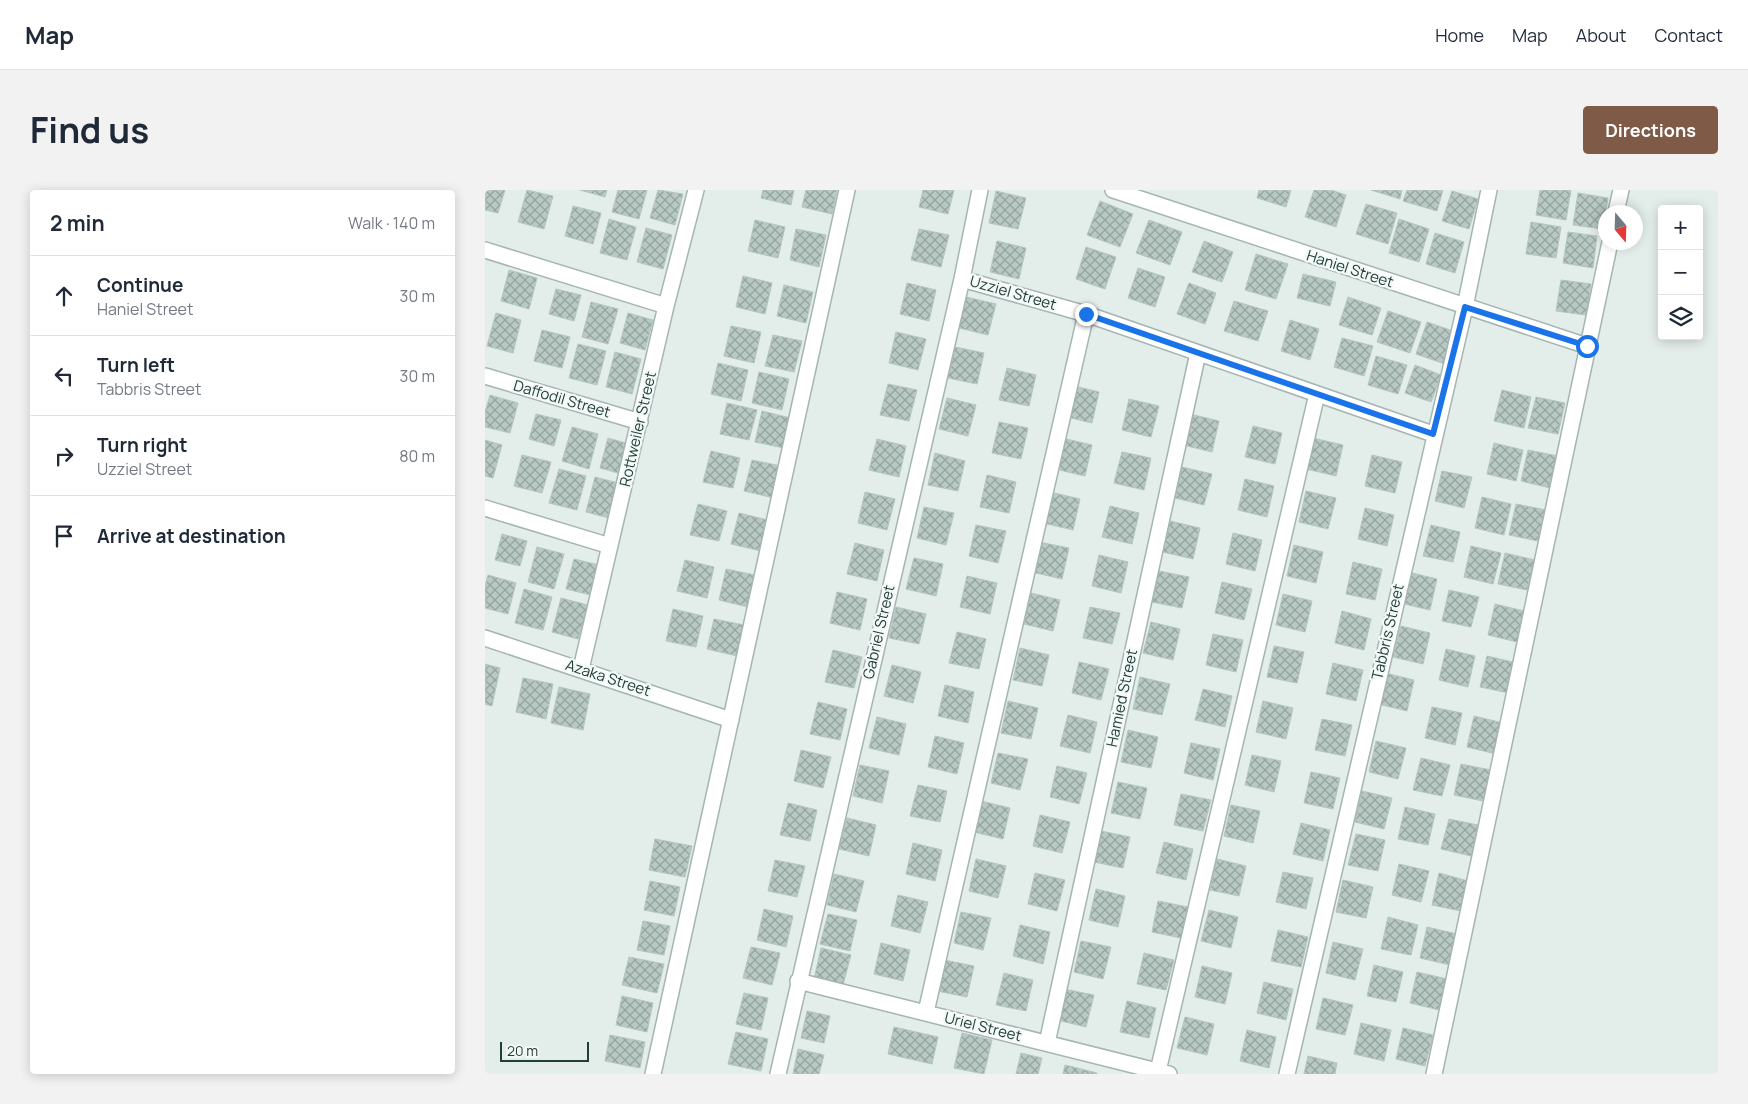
<!DOCTYPE html>
<html lang="en">
<head>
<meta charset="utf-8">
<style>
  body { margin:0; font-family:Manrope,sans-serif; background:#f2f2f3; color:#1f2937 }
  .controls { position:absolute; right:15px; top:15px; display:grid; overflow:hidden; border-radius:5px; box-shadow:0 2px 12px #0003 }
  .controls button { width:45px; height:45px; display:grid; place-items:center; padding:0; border:0; border-bottom:1px solid #e0e1e3; background:#fff; color:#1f2937; font:25px sans-serif }
  .compass { position:absolute; left:1113px; top:15px; width:45px; height:45px; border-radius:50%; background:#fff; box-shadow:0 2px 12px #0003; rotate:161deg }
  .scale { position:absolute; left:15px; bottom:12px; width:89px; box-sizing:border-box; padding-left:5px; border:2px solid #223e3a; border-top:0; font-size:14px; line-height:18px; white-space:nowrap; color:#223e3a; -webkit-text-stroke:4px #f3f9f7; paint-order:stroke }
  .stop { position:absolute; width:15px; height:15px; margin:-11px; border:4px solid #1a73e8; border-radius:50%; background:#fff }
  .stop.end { background:#1a73e8; border-color:#fff; box-shadow:0 1px 5px #0008 }
  .list { margin:0; padding:0; list-style:none }
  h2 { display:flex; justify-content:space-between; align-items:center; height:65px; margin:0; padding:0 20px; font-size:21px }
  h2 small { font-size:16px; font-weight:400; color:#747a83 }
  .list li { display:grid; grid-template-columns:32px 1fr auto; gap:15px; align-items:center; box-sizing:border-box; height:80px; padding:0 20px; border-top:1px solid #e0e1e3 }
  .list b { display:block; font-size:19px; white-space:nowrap }
  .list p { margin:0; font-size:16px; white-space:nowrap; color:#747a83 }
  .list em { font-size:16px; font-style:normal; color:#747a83 }
  .icon { flex:none; width:28px; height:28px; fill:none; stroke:currentColor; stroke-width:2; stroke-linecap:round; stroke-linejoin:round }
  .map { position:relative; flex:none; width:1233px; height:884px; overflow:hidden; border-radius:5px }
  header { display:flex; align-items:center; gap:30px; box-sizing:border-box; height:70px; padding:0 25px; background:#fff; border-bottom:1px solid #e0e1e3 }
  header strong { font-size:24px }
  nav { display:flex; gap:28px; margin-inline-start:auto; font-size:18px }
  .intro { display:flex; align-items:center; justify-content:space-between; box-sizing:border-box; height:120px; padding:0 30px }
  h1 { margin:0; font-size:35px }
  .button { padding:12px 22px; border-radius:5px; background:#7e5a47; color:#fff; font-size:18px; font-weight:700 }
  main { display:flex; gap:30px; padding:0 30px }
  aside { flex:1; background:#fff; border-radius:5px; box-shadow:0 2px 12px #0003 }
  .map>svg:first-child { display:block }
</style>
</head>
<body>
<header>
<strong>Map</strong>
<nav><a>Home</a><a>Map</a><a>About</a><a>Contact</a></nav>
</header>
<div class="intro"><h1>Find us</h1><a class="button">Directions</a></div>
<main>
<aside>
<h2>2 min<small>Walk · 140 m</small></h2>
<ul class="list">
<li><svg class="icon" aria-label="ahead" viewBox="0 0 24 24"><path d="M12 20V5M6 11l6-6 6 6"/></svg><div><b>Continue</b><p>Haniel Street</p></div><em>30 m</em></li>
<li><svg class="icon" aria-label="left" viewBox="0 0 24 24"><path d="M17 20v-9H6M10 6l-5 5 5 5"/></svg><div><b>Turn left</b><p>Tabbris Street</p></div><em>30 m</em></li>
<li><svg class="icon" aria-label="right" viewBox="0 0 24 24"><path d="M7 20v-9h11M14 6l5 5-5 5"/></svg><div><b>Turn right</b><p>Uzziel Street</p></div><em>80 m</em></li>
<li><svg class="icon" aria-label="arrive" viewBox="0 0 24 24"><path d="M6 21V4h12l-3 4 3 4H6"/></svg><div><b>Arrive at destination</b></div></li>
</ul>
</aside>
<div class="map">
<svg width="1233" height="884" viewBox="0 0 1233 884">
  <defs>
    <pattern id="building-cross-hatch" width="8" height="8" patternUnits="userSpaceOnUse" patternTransform="scale(1.25)"><rect width="8" height="8" fill="#b8c8c3"/><path d="M0 0l8 8M0 8l8-8" fill="none" stroke="#95a49f"/></pattern>
  </defs>
  <rect width="100%" height="100%" fill="#e3edea"/>
  <path fill="url(#building-cross-hatch)" stroke="#b5c6c2" d="M 0,0 L 20,0 L 13,23 L 0,20 Z
    M 42,0 L 68,6 L 59,39 L 33,32 Z
    M 95,0 L 122,0 L 120,7 Z
    M 133,0 L 162,0 L 154,29 L 127,22 Z
    M 173,0 L 198,4 L 190,35 L 165,28 Z
    M 278,0 L 309,0 L 306,15 L 276,8 Z
    M 321,0 L 352,0 L 347,24 L 317,17 Z
    M 438,0 L 469,0 L 463,24 L 434,17 Z
    M 774,0 L 806,0 L 801,17 L 772,8 Z
    M 829,0 L 846,0 L 861,5 L 851,37 L 820,27 Z
    M 886,0 L 917,0 L 915,9 Z
    M 922,0 L 958,0 L 952,21 L 918,11 Z
    M 1055,0 L 1086,0 L 1081,30 L 1051,25 Z
    M 511,1 L 541,8 L 533,39 L 504,33 Z
    M 967,1 L 993,9 L 984,39 L 957,31 Z
    M 1093,3 L 1123,8 L 1118,39 L 1088,35 Z
    M 615,11 L 648,24 L 635,57 L 602,45 Z
    M 881,14 L 912,23 L 903,54 L 871,44 Z
    M 88,16 L 116,23 L 108,54 L 80,46 Z
    M 124,29 L 151,37 L 142,70 L 115,63 Z
    M 914,29 L 944,39 L 934,72 L 904,63 Z
    M 270,30 L 300,37 L 293,68 L 263,61 Z
    M 664,30 L 697,42 L 685,75 L 651,63 Z
    M 1046,32 L 1076,37 L 1071,68 L 1041,64 Z
    M 161,38 L 187,45 L 178,79 L 152,72 Z
    M 311,39 L 341,45 L 334,77 L 305,70 Z
    M 434,39 L 464,45 L 456,77 L 426,70 Z
    M 1083,42 L 1112,46 L 1108,78 L 1078,73 Z
    M 950,43 L 979,52 L 970,83 L 941,74 Z
    M 512,51 L 541,58 L 534,89 L 505,82 Z
    M 719,51 L 748,62 L 737,92 L 707,82 Z
    M 601,57 L 631,67 L 620,99 L 591,89 Z
    M 771,64 L 803,74 L 791,109 L 760,100 Z
    M 653,78 L 680,87 L 670,117 L 643,108 Z
    M 24,80 L 52,88 L 44,119 L 16,111 Z
    M 818,84 L 851,92 L 845,116 L 812,108 Z
    M 258,86 L 287,93 L 280,124 L 251,117 Z
    M 1076,90 L 1106,94 L 1101,125 L 1071,121 Z
    M 422,93 L 451,100 L 444,131 L 415,124 Z
    M 704,93 L 731,103 L 720,134 L 692,124 Z
    M 299,95 L 328,102 L 321,133 L 292,126 Z
    M 71,99 L 96,105 L 89,131 L 64,124 Z
    M 481,107 L 511,114 L 503,145 L 474,138 Z
    M 863,107 L 896,118 L 887,145 L 854,135 Z
    M 749,111 L 783,121 L 773,151 L 739,141 Z
    M 106,112 L 133,119 L 123,154 L 97,147 Z
    M 903,121 L 936,132 L 925,163 L 892,152 Z
    M 11,123 L 36,130 L 28,163 L 2,156 Z
    M 143,123 L 168,130 L 160,160 L 135,153 Z
    M 805,130 L 834,139 L 825,170 L 796,161 Z
    M 942,132 L 971,142 L 960,174 L 931,164 Z
    M 246,136 L 276,142 L 269,173 L 239,166 Z
    M 57,140 L 85,147 L 77,178 L 49,171 Z
    M 411,142 L 441,149 L 433,180 L 404,173 Z
    M 288,145 L 317,151 L 309,182 L 280,176 Z
    M 857,148 L 888,156 L 879,186 L 849,177 Z
    M 93,154 L 121,161 L 112,195 L 84,188 Z
    M 470,157 L 499,163 L 492,194 L 463,188 Z
    M 130,162 L 156,169 L 147,204 L 121,197 Z
    M 891,166 L 922,175 L 913,204 L 883,195 Z
    M 233,173 L 263,180 L 256,211 L 226,204 Z
    M 930,175 L 956,185 L 946,212 L 920,203 Z
    M 522,178 L 551,185 L 544,216 L 514,210 Z
    M 274,182 L 304,189 L 297,220 L 267,213 Z
    M 403,194 L 432,200 L 424,231 L 395,225 Z
    M 585,195 L 614,202 L 607,233 L 578,226 Z
    M 1017,200 L 1046,207 L 1039,238 L 1009,231 Z
    M 5,205 L 33,213 L 25,243 L 0,237 L 0,222 Z
    M 1051,207 L 1080,213 L 1073,244 L 1043,238 Z
    M 462,208 L 491,215 L 483,246 L 454,239 Z
    M 644,209 L 674,216 L 666,247 L 637,240 Z
    M 242,213 L 272,220 L 264,250 L 235,244 Z
    M 277,221 L 306,228 L 299,258 L 270,252 Z
    M 51,224 L 76,230 L 69,256 L 44,249 Z
    M 705,224 L 734,231 L 727,262 L 698,255 Z
    M 514,232 L 543,238 L 536,269 L 507,263 Z
    M 768,236 L 797,243 L 790,274 L 760,267 Z
    M 87,237 L 113,244 L 104,279 L 77,271 Z
    M 123,248 L 148,255 L 140,285 L 115,278 Z
    M 577,248 L 607,255 L 600,286 L 570,279 Z
    M 828,248 L 858,255 L 851,286 L 821,279 Z
    M 392,249 L 421,256 L 414,287 L 384,280 Z
    M 0,250 L 17,255 L 8,288 L 0,286 Z
    M 1009,253 L 1038,260 L 1031,291 L 1002,284 Z
    M 1043,260 L 1073,266 L 1065,298 L 1036,291 Z
    M 226,261 L 255,268 L 248,298 L 218,292 Z
    M 637,262 L 666,268 L 659,300 L 629,293 Z
    M 450,263 L 480,271 L 473,301 L 443,295 Z
    M 37,265 L 66,272 L 57,303 L 29,296 Z
    M 887,265 L 917,272 L 910,303 L 880,296 Z
    M 267,270 L 296,276 L 289,308 L 259,301 Z
    M 697,277 L 727,284 L 719,315 L 690,308 Z
    M 74,279 L 101,286 L 92,320 L 64,313 Z
    M 957,281 L 987,287 L 979,318 L 950,311 Z
    M 502,285 L 531,292 L 524,323 L 495,317 Z
    M 110,287 L 137,294 L 128,329 L 101,322 Z
    M 760,289 L 789,296 L 782,327 L 753,320 Z
    M 821,301 L 851,308 L 843,339 L 814,332 Z
    M 380,302 L 410,309 L 402,340 L 373,333 Z
    M 565,302 L 595,309 L 588,340 L 558,333 Z
    M 997,307 L 1026,314 L 1019,345 L 990,338 Z
    M 213,314 L 242,321 L 234,351 L 205,345 Z
    M 1031,314 L 1061,320 L 1053,351 L 1024,345 Z
    M 625,316 L 654,323 L 647,354 L 617,347 Z
    M 439,317 L 469,323 L 461,355 L 432,348 Z
    M 880,318 L 909,325 L 902,356 L 873,349 Z
    M 254,323 L 283,330 L 276,361 L 246,354 Z
    M 685,331 L 715,338 L 708,369 L 678,362 Z
    M 491,335 L 521,341 L 513,373 L 484,366 Z
    M 946,335 L 975,342 L 968,372 L 938,366 Z
    M 748,343 L 777,350 L 770,381 L 741,374 Z
    M 17,344 L 42,351 L 35,376 L 10,370 Z
    M 554,352 L 584,358 L 577,389 L 547,382 Z
    M 370,353 L 399,360 L 392,391 L 362,384 Z
    M 809,355 L 838,362 L 831,393 L 802,386 Z
    M 986,356 L 1016,363 L 1008,394 L 979,387 Z
    M 52,357 L 79,364 L 69,399 L 43,392 Z
    M 1020,363 L 1050,370 L 1042,400 L 1013,394 Z
    M 614,365 L 643,372 L 636,403 L 607,396 Z
    M 429,368 L 458,374 L 451,406 L 421,399 Z
    M 89,369 L 114,375 L 106,405 L 81,399 Z
    M 200,370 L 229,377 L 222,408 L 192,401 Z
    M 868,372 L 897,379 L 890,410 L 861,404 Z
    M 241,379 L 270,385 L 263,417 L 234,410 Z
    M 674,381 L 704,387 L 697,418 L 667,412 Z
    M 923,382 L 952,389 L 945,420 L 915,413 Z
    M 3,385 L 31,393 L 23,424 L 0,418 L 0,396 Z
    M 482,386 L 512,393 L 505,424 L 475,417 Z
    M 737,392 L 767,399 L 759,430 L 730,423 Z
    M 39,399 L 67,407 L 58,440 L 30,433 Z
    M 964,400 L 994,407 L 986,437 L 957,431 Z
    M 352,402 L 382,409 L 375,440 L 345,433 Z
    M 546,403 L 575,410 L 568,441 L 539,434 Z
    M 798,404 L 827,411 L 820,442 L 791,435 Z
    M 76,408 L 103,415 L 93,449 L 67,442 Z
    M 1010,414 L 1039,421 L 1032,452 L 1003,445 Z
    M 411,417 L 441,424 L 434,454 L 404,448 Z
    M 605,417 L 635,423 L 627,454 L 598,448 Z
    M 188,419 L 218,426 L 211,457 L 181,451 Z
    M 857,421 L 886,429 L 879,460 L 850,453 Z
    M 229,429 L 259,435 L 252,466 L 222,459 Z
    M 666,432 L 695,439 L 688,470 L 658,463 Z
    M 916,436 L 945,443 L 938,474 L 908,467 Z
    M 472,442 L 501,449 L 494,479 L 464,473 Z
    M 728,444 L 758,450 L 751,482 L 721,475 Z
    M 789,456 L 819,462 L 812,493 L 782,487 Z
    M 535,458 L 564,465 L 557,496 L 528,490 Z
    M 961,459 L 990,466 L 983,497 L 954,490 Z
    M 348,460 L 377,467 L 369,498 L 340,492 Z
    M 1002,466 L 1032,473 L 1024,503 L 995,497 Z
    M 594,472 L 624,479 L 616,510 L 587,503 Z
    M 848,473 L 878,480 L 871,511 L 841,504 Z
    M 0,474 L 15,478 L 7,516 L 0,514 Z
    M 407,475 L 436,482 L 428,513 L 399,506 Z
    M 900,483 L 929,490 L 922,521 L 893,514 Z
    M 655,487 L 685,494 L 677,525 L 648,519 Z
    M 38,488 L 68,494 L 61,529 L 31,522 Z
    M 460,495 L 489,502 L 483,533 L 453,526 Z
    M 74,497 L 105,504 L 98,540 L 66,533 Z
    M 718,499 L 747,506 L 740,537 L 710,530 Z
    M 523,511 L 553,518 L 546,549 L 516,543 Z
    M 778,511 L 808,518 L 801,549 L 771,542 Z
    M 333,512 L 362,519 L 355,550 L 325,544 Z
    M 947,517 L 977,523 L 970,555 L 940,548 Z
    M 583,525 L 612,532 L 605,563 L 575,556 Z
    M 989,526 L 1018,533 L 1011,564 L 982,557 Z
    M 392,527 L 421,534 L 414,565 L 384,558 Z
    M 837,529 L 867,535 L 860,566 L 830,560 Z
    M 643,540 L 673,547 L 666,578 L 636,572 Z
    M 450,546 L 479,553 L 472,584 L 443,577 Z
    M 891,551 L 921,558 L 913,589 L 884,582 Z
    M 706,553 L 735,559 L 728,590 L 699,583 Z
    M 316,560 L 346,567 L 338,598 L 309,591 Z
    M 513,563 L 543,569 L 535,600 L 506,593 Z
    M 767,565 L 796,571 L 789,602 L 760,595 Z
    M 936,568 L 965,575 L 957,606 L 928,600 Z
    M 976,574 L 1006,580 L 998,611 L 969,605 Z
    M 375,575 L 404,581 L 397,613 L 368,606 Z
    M 572,576 L 602,583 L 594,614 L 565,607 Z
    M 826,582 L 855,588 L 848,619 L 819,613 Z
    M 633,592 L 662,598 L 655,629 L 626,623 Z
    M 433,595 L 462,601 L 455,632 L 425,626 Z
    M 877,601 L 907,608 L 899,639 L 870,632 Z
    M 696,604 L 726,610 L 718,641 L 689,635 Z
    M 496,611 L 525,618 L 518,649 L 489,642 Z
    M 303,613 L 332,620 L 325,651 L 295,645 Z
    M 746,615 L 775,621 L 768,653 L 739,646 Z
    M 920,617 L 950,624 L 943,655 L 913,649 Z
    M 555,625 L 585,632 L 577,663 L 548,656 Z
    M 362,628 L 391,635 L 384,666 L 354,659 Z
    M 964,629 L 993,635 L 986,666 L 956,659 Z
    M 816,633 L 845,640 L 838,671 L 808,664 Z
    M 616,641 L 645,647 L 638,678 L 609,672 Z
    M 871,644 L 900,650 L 893,681 L 863,675 Z
    M 170,649 L 207,656 L 200,687 L 164,680 Z
    M 679,652 L 708,659 L 701,690 L 671,683 Z
    M 428,653 L 457,660 L 450,691 L 421,684 Z
    M 491,669 L 521,676 L 513,708 L 484,701 Z
    M 732,669 L 761,676 L 754,706 L 725,700 Z
    M 290,670 L 320,676 L 312,707 L 283,701 Z
    M 914,674 L 944,681 L 936,712 L 907,705 Z
    M 798,682 L 828,688 L 821,719 L 791,712 Z
    M 550,683 L 580,690 L 572,721 L 543,714 Z
    M 954,683 L 983,691 L 976,721 L 947,715 Z
    M 349,684 L 379,691 L 371,722 L 342,715 Z
    M 858,690 L 888,697 L 881,728 L 851,722 Z
    M 165,691 L 195,697 L 189,726 L 159,720 Z
    M 611,699 L 640,706 L 633,737 L 604,730 Z
    M 413,705 L 443,712 L 435,743 L 406,736 Z
    M 673,711 L 703,717 L 696,748 L 667,742 Z
    M 279,719 L 308,726 L 301,757 L 272,750 Z
    M 724,720 L 753,727 L 746,758 L 716,751 Z
    M 476,722 L 506,728 L 498,760 L 469,753 Z
    M 343,724 L 372,730 L 365,761 L 335,754 Z
    M 903,727 L 933,735 L 926,765 L 896,759 Z
    M 158,731 L 185,736 L 179,765 L 152,760 Z
    M 535,735 L 565,742 L 558,774 L 528,766 Z
    M 942,737 L 972,744 L 965,775 L 935,768 Z
    M 793,740 L 823,747 L 816,777 L 786,771 Z
    M 596,751 L 626,757 L 618,789 L 589,782 Z
    M 848,752 L 878,759 L 870,790 L 841,783 Z
    M 396,753 L 425,760 L 418,791 L 389,784 Z
    M 266,757 L 295,763 L 287,795 L 258,788 Z
    M 336,758 L 366,765 L 358,795 L 329,789 Z
    M 659,763 L 689,770 L 681,800 L 652,794 Z
    M 144,767 L 179,774 L 172,803 L 137,795 Z
    M 459,770 L 489,776 L 482,807 L 452,801 Z
    M 889,775 L 918,782 L 911,812 L 882,806 Z
    M 717,776 L 747,783 L 740,814 L 710,807 Z
    M 932,782 L 962,789 L 954,820 L 925,813 Z
    M 519,783 L 548,790 L 541,821 L 511,815 Z
    M 779,792 L 808,799 L 801,830 L 772,823 Z
    M 579,799 L 609,805 L 601,837 L 572,830 Z
    M 259,803 L 283,808 L 276,840 L 251,834 Z
    M 137,806 L 168,813 L 162,842 L 131,835 Z
    M 838,808 L 868,815 L 860,845 L 831,839 Z
    M 642,811 L 671,818 L 664,848 L 635,842 Z
    M 322,821 L 345,826 L 339,853 L 316,848 Z
    M 700,827 L 729,834 L 722,865 L 692,858 Z
    M 876,833 L 906,840 L 899,871 L 869,864 Z
    M 409,837 L 453,847 L 447,874 L 403,864 Z
    M 918,838 L 948,845 L 940,876 L 911,869 Z
    M 762,840 L 791,847 L 784,878 L 755,871 Z
    M 251,842 L 283,849 L 276,881 L 243,874 Z
    M 477,843 L 507,850 L 499,884 L 469,878 Z
    M 125,845 L 160,852 L 155,878 L 120,871 Z
    M 313,859 L 339,865 L 334,884 L 308,884 Z
    M 536,863 L 557,868 L 553,884 L 531,884 Z
    M 823,866 L 852,873 L 850,884 L 819,884 Z
    M 580,875 L 612,883 L 612,884 L 578,884 Z"/>
  <g fill="none" stroke-linecap="round" stroke-linejoin="round">
    <defs>
      <path id="minor" d="M 628,0 L 1102,156
        M 1131,22 L 1136,0
        M 0,60 L 181,116
        M 477,89 L 601,124 L 948,244
        M 0,186 L 155,232
        M 0,318 L 125,356
        M 0,448 L 246,530
        M 96,479 L 181,116 L 211,0
        M 313,791 L 684,884
        M 441,822 L 601,124
        M 562,853 L 713,163
        M 673,881 L 832,204
        M 168,884 L 362,0
        M 293,884 L 477,89 L 495,0
        M 802,884 L 980,117 L 1004,0
        M 949,884 L 1125,52"/>
    </defs>
    <use href="#minor" stroke="#a5b5b2" stroke-width="18"/>
    <use href="#minor" stroke="#fff" stroke-width="15"/>
  </g>
  <g fill="none" stroke-linecap="round" stroke-linejoin="round">
    <path stroke="#1a73e8" stroke-width="6" d="M 601,124 L 948,244 L 980,117 L 1102,156"/>
  </g>
  <g text-anchor="middle" stroke-width="4.5" stroke-linejoin="round" paint-order="stroke">
    <g font-size="15" fill="#223e3a" stroke="#f3f9f7">
      <text transform="translate(865 79) rotate(18)" y="5">Haniel Street</text>
      <text transform="translate(528 103) rotate(16)" y="5">Uzziel Street</text>
      <text transform="translate(77 209) rotate(16)" y="5">Daffodil Street</text>
      <text transform="translate(153 239) rotate(-77)" y="5">Rottweiler Street</text>
      <text transform="translate(394 442) rotate(-77)" y="5">Gabriel Street</text>
      <text transform="translate(903 442) rotate(-77)" y="5">Tabbris Street</text>
      <text transform="translate(123 488) rotate(18)" y="5">Azaka Street</text>
      <text transform="translate(637 508) rotate(-78)" y="5">Hamied Street</text>
      <text transform="translate(498 837) rotate(14)" y="5">Uriel Street</text>
    </g>
  </g>
</svg>
<div class="controls">
<button>+</button>
<button>−</button>
<button><svg class="icon" aria-label="layers" viewBox="0 0 24 24"><path d="M12 4l9 5-9 5-9-5zM3 14l9 5 9-5"/></svg></button>
</div>
<svg class="compass" viewBox="-18 -18 36 36"><path d="M0-13l5 13h-10z" fill="#e53935"/><path d="M0 13l5-13h-10z" fill="#747a83"/></svg>
<div class="scale">20 m</div>
<div class="stop" style="left:1102px;top:156px"></div>
<div class="stop end" style="left:601px;top:124px"></div>
</div>
</main>
</body>
</html>
